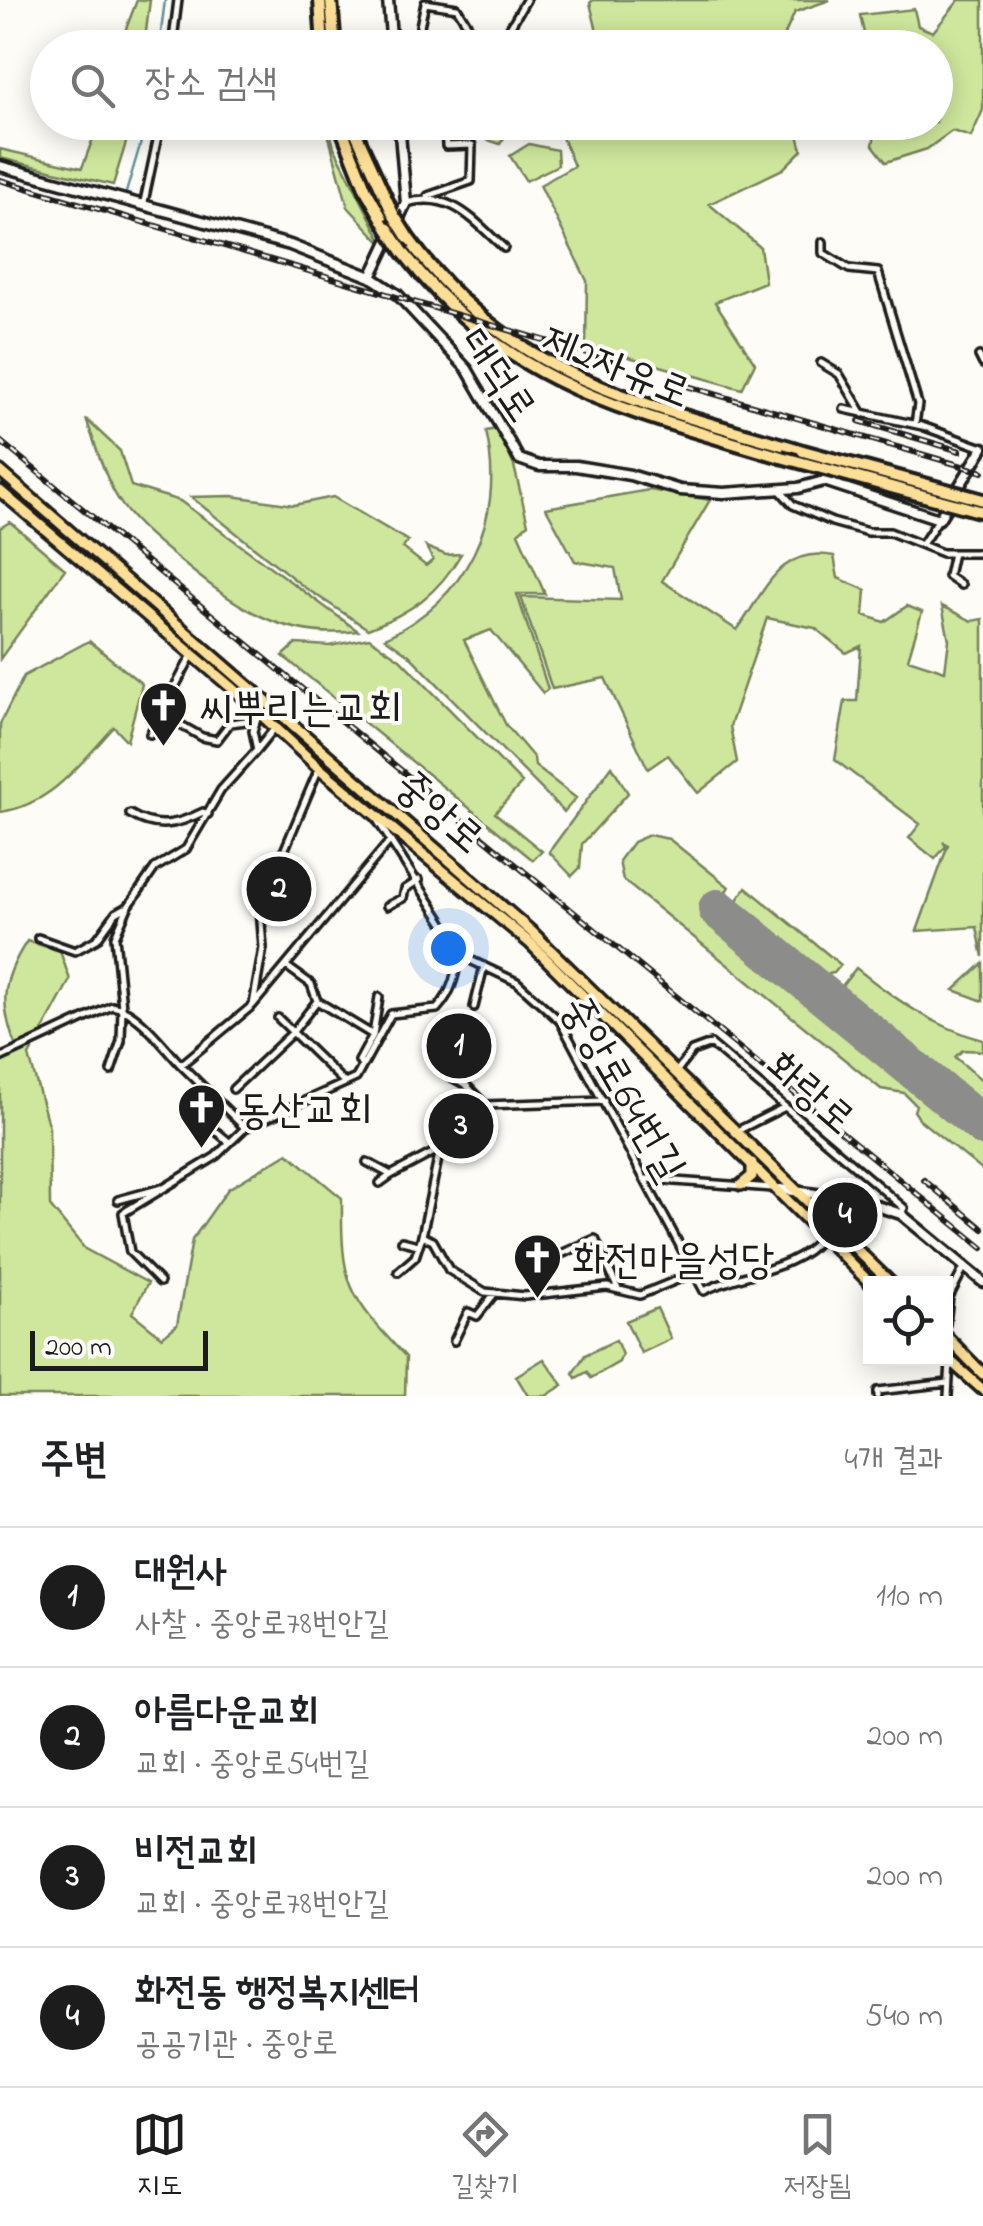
<!DOCTYPE html>
<html lang="ko">
<head>
<meta charset="utf-8">
<style>
  body { margin:0; font-family:"Indie Flower","Poor Story",sans-serif; background:#f6f6f6; color:#202124 }
  .controls { position:absolute; right:30px; bottom:30px; display:grid; overflow:hidden; border-radius:0px; box-shadow:0 5px 25px #0003 }
  .controls button { width:90px; height:90px; display:grid; place-items:center; padding:0; border:0; border-bottom:2px solid #e0e0e0; background:#fff; color:#202124; font:50px sans-serif }
  .scale { position:absolute; left:30px; bottom:25px; width:178px; box-sizing:border-box; padding-left:10px; border:5px solid #1c1c1c; border-top:0; font-size:28px; line-height:35px; white-space:nowrap; color:#1c1c1c; -webkit-text-stroke:8px #fdfcf7; paint-order:stroke }
  .you { position:absolute; left:448px; top:948px; width:35px; height:35px; margin:-25px; border:8px solid #fff; border-radius:50%; background:#1a73e8; box-shadow:0 0 0 15px #1a73e833 }
  .badge { display:grid; place-items:center; width:65px; height:65px; border-radius:50%; background:#1c1c1c; color:#fff; font-size:32px; font-weight:700 }
  .pin { position:absolute; translate:-50% -50%; border:5px solid #fff; box-shadow:0 2px 10px #0006 }
  .list { margin:0; padding:0; list-style:none }
  h2 { display:flex; justify-content:space-between; align-items:center; height:130px; margin:0; padding:0 40px; font-size:42px }
  h2 small { font-size:32px; font-weight:400; color:#757577 }
  .list li { display:grid; grid-template-columns:65px 1fr auto; gap:30px; align-items:center; box-sizing:border-box; height:140px; padding:0 40px; border-top:2px solid #e0e0e0 }
  .list b { display:block; font-size:38px; white-space:nowrap }
  .list p { margin:0; font-size:32px; white-space:nowrap; color:#757577 }
  .list em { font-size:32px; font-style:normal; color:#757577 }
  .icon { flex:none; width:55px; height:55px; fill:none; stroke:currentColor; stroke-width:2; stroke-linecap:round; stroke-linejoin:round }
  .map { position:relative; flex:none; width:983px; height:1396px; overflow:hidden }
  .search { position:absolute; background:#fff; box-shadow:0 5px 25px #0003; left:30px; right:30px; top:30px; height:110px; display:flex; align-items:center; gap:25px; box-sizing:border-box; padding:0 35px; border-radius:55px; color:#757577; font-size:38px }
  .sheet { height:690px; background:#fff }
  nav { display:flex; justify-content:space-around; align-items:center; box-sizing:border-box; height:140px; border-top:2px solid #e0e0e0; background:#fff; font-size:28px; color:#757577 }
  nav a { display:grid; justify-items:center; gap:5px }
  nav .on { color:#1c1c1c }
  .map>svg:first-child { display:block }
</style>
</head>
<body>
<div class="map">
<svg width="983" height="1396" viewBox="0 0 983 1396">
  <rect width="100%" height="100%" fill="#fdfcf7"/>
  <filter id="ink" filterUnits="userSpaceOnUse"><feTurbulence type="fractalNoise" baseFrequency=".01" numOctaves="2"/><feDisplacementMap in="SourceGraphic" scale="20" xChannelSelector="R" yChannelSelector="G"/><feConvolveMatrix kernelMatrix="1 2 1 2 8 2 1 2 1" color-interpolation-filters="sRGB"/></filter>
  <g filter="url(#ink)">
    <path fill="#cfe79d" stroke="#76825c" stroke-width="2.5" d="M 137,0 L 150,0 L 144,47 L 119,47 Z
      M 593,0 L 830,0 L 795,12 L 779,47 L 601,48 L 590,3 Z
      M 959,0 L 983,0 L 983,110 L 971,137 L 952,131 L 927,149 L 886,162 L 873,145 L 877,123 L 936,122 L 936,48 L 867,47 L 860,15 L 914,9 L 918,26 L 933,32 Z
      M 99,122 L 132,123 L 113,185 L 0,158 L 0,149 L 82,168 Z
      M 500,122 L 511,127 L 500,144 L 482,138 L 472,123 Z
      M 325,123 L 328,123 L 334,147 L 385,247 L 348,207 Z
      M 540,123 L 795,123 L 802,150 L 783,169 L 709,204 L 760,247 L 765,282 L 715,302 L 755,363 L 742,389 L 586,345 L 587,281 L 540,185 L 574,166 L 561,135 Z
      M 529,144 L 557,150 L 558,165 L 526,181 L 510,156 Z
      M 86,419 L 120,451 L 131,486 L 180,501 L 358,631 C 283,641 233,605 178,559 C 155,540 128,519 114,492 C 102,469 95,443 86,419 Z
      M 497,429 L 514,466 L 528,524 L 518,533 L 545,594 L 517,594 L 548,689 L 543,693 L 491,630 L 464,640 L 506,725 L 534,758 L 535,766 L 576,798 L 564,812 L 409,655 L 385,638 C 467,599 506,520 486,431 Z
      M 649,490 L 710,500 L 662,581 L 737,630 C 764,594 778,545 834,556 L 838,578 L 866,590 L 864,615 L 884,622 L 907,606 L 922,612 L 908,659 L 945,671 L 949,640 L 942,606 L 972,621 L 983,619 L 983,957 L 977,927 L 917,931 L 948,845 L 943,842 L 946,846 L 935,859 L 909,838 L 920,824 L 835,760 L 845,701 L 857,701 L 861,646 L 846,653 L 815,628 L 767,618 L 730,726 L 737,762 L 698,793 L 668,755 L 648,769 L 605,678 L 552,689 L 521,597 L 621,600 L 615,568 L 575,561 L 546,508 Z
      M 232,496 L 294,505 L 333,497 L 408,541 L 403,548 L 426,566 L 433,560 L 426,547 L 446,555 L 461,554 C 438,594 410,613 368,629 L 304,587 L 191,497 Z
      M 10,522 L 65,569 L 0,659 L 0,528 Z
      M 369,638 L 400,659 L 522,783 L 495,813 L 542,851 L 533,860 L 283,656 L 296,644 L 330,646 Z
      M 89,641 L 142,684 L 127,741 L 114,727 C 80,764 51,805 0,812 L 0,724 L 24,676 Z
      M 612,766 L 628,793 L 582,844 L 580,868 L 572,876 L 549,852 Z
      M 649,835 L 669,839 L 729,887 L 710,913 L 983,1135 L 983,1171 L 921,1121 L 914,1111 L 916,1105 L 904,1093 L 881,1089 L 623,880 L 619,861 L 633,842 Z
      M 746,887 L 841,965 L 834,973 L 815,976 L 740,914 L 737,900 Z
      M 27,941 L 60,951 L 70,980 L 29,1056 L 49,1128 L 50,1206 L 85,1249 L 148,1283 L 132,1313 L 162,1337 L 177,1325 L 192,1240 L 228,1189 L 288,1153 L 342,1198 C 341,1284 347,1295 406,1357 L 405,1396 L 0,1396 L 0,1052 L 17,1050 C 0,1006 0,982 27,941 Z
      M 983,963 L 983,1001 L 954,990 Z
      M 856,968 C 895,999 934,1027 983,1040 L 983,1051 L 963,1050 L 955,1057 L 983,1081 L 983,1113 L 846,1001 L 842,986 Z
      M 657,1308 L 671,1339 L 641,1353 L 626,1321 Z
      M 616,1340 L 622,1355 L 619,1362 L 591,1378 L 587,1372 L 576,1378 L 573,1373 L 585,1355 Z
      M 544,1359 L 563,1385 L 546,1396 L 528,1396 L 516,1376 Z"/>
    <g fill="none" stroke-linecap="round" stroke-linejoin="round">
      <path stroke="#629199" stroke-width="2.5" d="M 159,48 L 165,0
        M 125,196 L 147,122"/>
      <path stroke="#8c8c8a" stroke-width="40" d="M 718,909 L 983,1126"/>
      <defs>
        <path id="street" d="M 425,3 L 457,8 L 472,32 L 533,40 L 540,48
          M 425,3 L 420,26 L 429,48
          M 505,36 L 526,0
          M 172,48 L 178,0
          M 428,196 L 471,181 L 472,145 L 446,146 L 445,122
          M 144,202 L 161,122
          M 406,203 C 451,190 473,220 504,248
          M 823,242 L 823,253 L 849,269 L 878,272 L 918,404 L 915,424
          M 979,356 L 983,364
          M 821,363 L 839,374 L 863,414
          M 844,409 L 922,426 L 983,448
          M 779,489 L 793,505 L 832,522 L 868,532 L 890,532 L 942,553 L 983,553
          M 923,543 L 938,520
          M 953,553 L 948,576 L 961,585
          M 163,715 L 202,737 L 217,740 L 230,723 L 254,720
          M 150,734 L 192,655
          M 257,750 L 274,729
          M 130,814 C 156,830 177,825 203,812 L 208,814
          M 377,820 L 466,958 L 517,982 L 560,1021 L 704,1291 C 738,1273 798,1271 822,1236
          M 387,906 L 403,898 L 405,889 L 419,880
          M 38,938 L 75,951 L 97,939 L 116,913 L 125,908
          M 286,966 L 311,984 L 317,1001 L 373,1035 L 359,1061 L 362,1067
          M 253,1005 L 263,948 L 260,908 L 319,768
          M 474,1007 L 484,966
          M 278,1018 L 344,1082
          M 373,1035 L 379,997
          M 0,1058 L 112,1006 C 138,1010 163,1046 181,1065 L 253,1005 L 389,842
          M 181,1065 L 245,1128
          M 111,1071 L 121,1041 L 122,1007 L 115,937 L 128,907 L 155,868 L 186,849 L 221,790 L 257,750 L 253,731 L 259,713
          M 443,1072 L 466,1085 L 485,1105
          M 676,1072 L 692,1051 L 711,1044 L 904,1208 L 901,1214
          M 233,1089 L 292,1033 L 317,1001
          M 604,1101 L 485,1105 L 440,1149 L 422,1236 L 433,1241 L 449,1270 L 485,1292 L 525,1296 L 607,1287 L 640,1295 L 694,1273
          M 435,1119 L 470,1122
          M 737,1131 L 785,1107
          M 217,1132 L 229,1142
          M 367,1162 L 391,1175 L 440,1149
          M 647,1179 L 773,1188
          M 380,1183 L 391,1175
          M 118,1200 L 162,1188
          M 402,1241 L 418,1245
          M 550,1259 L 595,1239 L 618,1289
          M 398,1272 L 415,1257 L 422,1236
          M 160,1282 L 130,1252 L 123,1213 L 215,1157 L 245,1128 L 356,1078 L 391,1014 L 437,1009 C 453,992 457,971 459,948
          M 946,1324 L 949,1297 L 965,1266
          M 454,1341 L 468,1312 L 477,1316 L 495,1293
          M 878,1396 L 878,1391 L 948,1383
          M 948,1396 L 950,1361"/>
        <path id="secondary" d="M 388,0 L 392,48
          M 0,166 L 290,245 L 371,277 L 398,295 L 467,369 L 519,459 L 539,466 L 576,466 L 630,475 L 680,490 L 724,493 L 798,488 L 824,481 L 939,519 L 983,448
          M 371,277 L 406,203 L 399,122
          M 780,1189 L 858,1200 L 901,1214 L 983,1282"/>
        <path id="primary" d="M 0,471 L 533,933 L 892,1284
          M 0,491 L 240,695 L 319,768 L 530,943 L 871,1284
          M 741,1185 L 752,1176 L 752,1163
          M 822,1213 L 821,1202 L 826,1196
          M 946,1336 L 983,1374
          M 946,1357 L 983,1390"/>
        <path id="highway" d="M 320,0 L 323,48
          M 331,0 L 335,48
          M 339,122 L 366,190 L 388,229
          M 351,122 L 393,214
          M 408,238 C 512,381 644,403 803,451
          M 403,252 C 508,387 625,410 781,457"/>
      </defs>
      <use href="#street" stroke="#1c1c1c" stroke-width="12"/>
      <use href="#secondary" stroke="#1c1c1c" stroke-width="15"/>
      <use href="#primary" stroke="#1c1c1c" stroke-width="16"/>
      <use href="#highway" stroke="#1c1c1c" stroke-width="18"/>
      <use href="#street" stroke="#fdfcf7" stroke-width="5"/>
      <use href="#secondary" stroke="#fdfcf7" stroke-width="8"/>
      <use href="#primary" stroke="#fdde96" stroke-width="9"/>
      <use href="#highway" stroke="#fdde96" stroke-width="10"/>
      <defs>
        <path id="rail" d="M 0,180 L 621,363
          M 687,386 L 983,472
          M 859,421 L 960,451
          M 0,441 L 983,1248
          M 924,1180 L 983,1229"/>
      </defs>
      <use href="#rail" stroke="#1c1c1c" stroke-width="6"/>
      <use href="#rail" stroke="#fdfcf7" stroke-width="2.5" stroke-dasharray="8" stroke-linecap="butt"/>
      <defs>
        <path id="highway-bridge" d="M 393,214 L 408,238
          M 388,229 L 403,252
          M 803,451 L 983,500
          M 781,457 L 983,512"/>
      </defs>
      <use href="#highway-bridge" stroke="#1c1c1c" stroke-width="18" stroke-linecap="butt"/>
      <use href="#highway-bridge" stroke="#fdde96" stroke-width="10"/>
    </g>
  </g>
  <defs>
    <symbol id="church-pin" viewBox="-11 -11 22 30"><path d="M0 17L-7.5 6A9.5 9.5 0 1 1 7.5 6Z" fill="#1c1c1c" stroke="#fdfcf7"/><path d="M-1.2-6h2.4v3.5h3.3v2.4h-3.3V6h-2.4V-.1h-3.3v-2.4h3.3Z" fill="#fff"/></symbol>
  </defs>
  <g fill-rule="evenodd">
    <use href="#church-pin" x="136" y="678" width="55" height="75"/>
    <use href="#church-pin" x="174" y="1080" width="55" height="75"/>
    <use href="#church-pin" x="510" y="1230" width="55" height="75"/>
  </g>
  <g text-anchor="middle" stroke-width="8" stroke-linejoin="round" paint-order="stroke">
    <g font-size="42" fill="#1c1c1c" stroke="#fdfcf7">
      <text transform="translate(617 364) rotate(22)" y="15">제2자유로</text>
      <text transform="translate(500 374) rotate(56)" y="15">대덕로</text>
      <text transform="translate(441 810) rotate(41)" y="15">중앙로</text>
      <text transform="translate(625 1087) rotate(60)" y="15">중앙로64번길</text>
      <text transform="translate(812 1091) rotate(41)" y="15">화랑로</text>
    </g>
    <g font-size="42" fill="#1c1c1c" stroke="#fdfcf7" text-anchor="start">
      <text x="199" y="721">씨뿌리는교회</text>
      <text x="237" y="1123">동산교회</text>
      <text x="572" y="1273">화전마을성당</text>
    </g>
  </g>
</svg>
<div class="controls">
<button><svg class="icon" aria-label="locate" viewBox="0 0 24 24"><circle cx="12" cy="12" r="6"/><path d="M12 2v4M12 18v4M2 12h4M18 12h4"/></svg></button>
</div>
<div class="scale">200 m</div>
<div class="you"></div>
<div class="pin badge" style="left:459px;top:1046px">1</div>
<div class="pin badge" style="left:279px;top:889px">2</div>
<div class="pin badge" style="left:461px;top:1126px">3</div>
<div class="pin badge" style="left:845px;top:1215px">4</div>
<div class="search"><svg class="icon" aria-label="search" viewBox="0 0 24 24"><circle cx="10" cy="10" r="6"/><path d="M15 15l6 6"/></svg>장소 검색</div>
</div>
<section class="sheet">
<h2>주변<small>4개 결과</small></h2>
<ul class="list">
<li><span class="badge">1</span><div><b>대원사</b><p>사찰 · 중앙로78번안길</p></div><em>110 m</em></li>
<li><span class="badge">2</span><div><b>아름다운교회</b><p>교회 · 중앙로54번길</p></div><em>200 m</em></li>
<li><span class="badge">3</span><div><b>비전교회</b><p>교회 · 중앙로78번안길</p></div><em>200 m</em></li>
<li><span class="badge">4</span><div><b>화전동 행정복지센터</b><p>공공기관 · 중앙로</p></div><em>540 m</em></li>
</ul>
</section>
<nav>
<a class="on"><svg class="icon" aria-label="map" viewBox="0 0 24 24"><path d="M3 6l6-2 6 2 6-2v14l-6 2-6-2-6 2zM9 4v14M15 6v14"/></svg>지도</a>
<a><svg class="icon" aria-label="directions" viewBox="0 0 24 24"><path d="M12 3l9 9-9 9-9-9zM9 14v-3h6M13 9l2 2-2 2"/></svg>길찾기</a>
<a><svg class="icon" aria-label="saved" viewBox="0 0 24 24"><path d="M7 4h10v16l-5-4-5 4z"/></svg>저장됨</a>
</nav>
</body>
</html>
